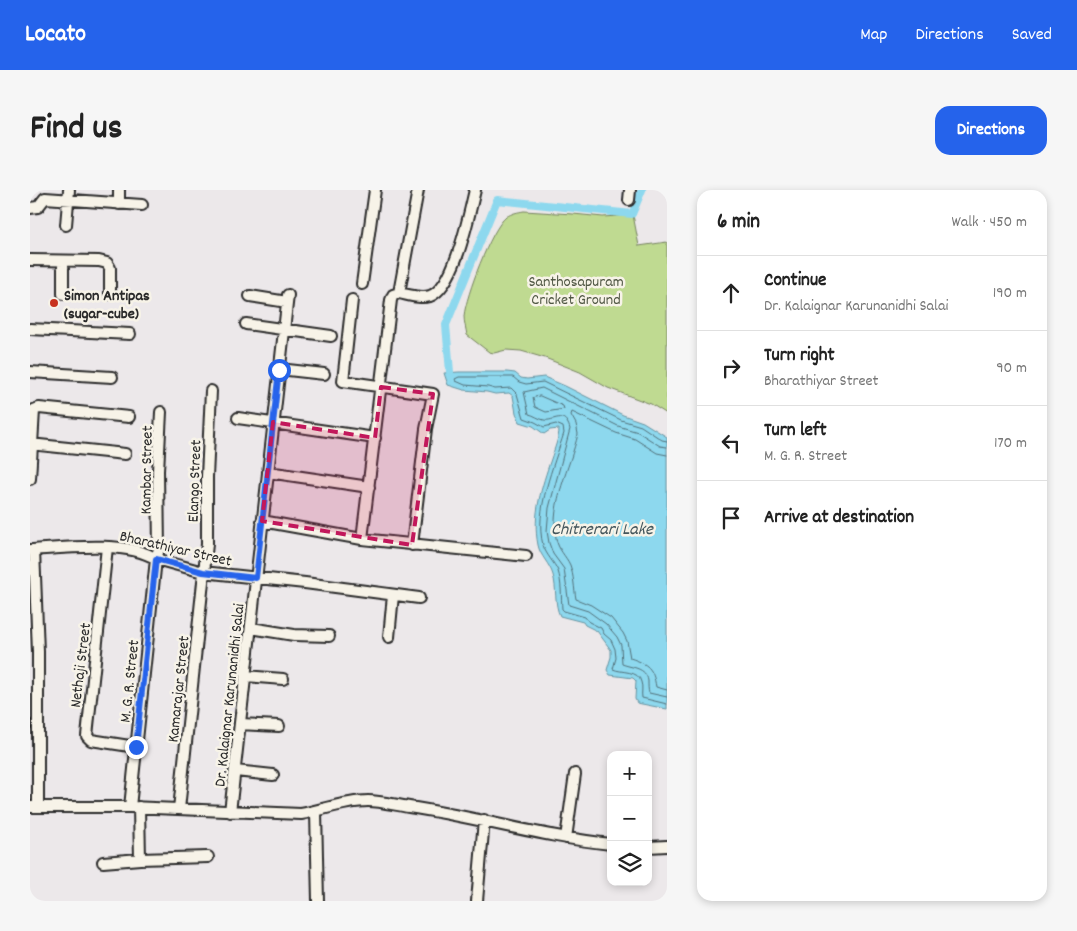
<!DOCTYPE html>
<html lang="en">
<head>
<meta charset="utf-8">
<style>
  body { margin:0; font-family:Dekko,sans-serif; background:#f6f6f6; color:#222 }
  .controls { position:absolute; right:15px; bottom:15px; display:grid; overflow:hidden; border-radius:10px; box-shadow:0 2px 8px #0003 }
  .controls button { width:45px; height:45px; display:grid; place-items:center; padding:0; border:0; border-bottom:1px solid #e0e0e0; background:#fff; color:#222; font:25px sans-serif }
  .stop { position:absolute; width:15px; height:15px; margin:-11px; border:4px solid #2563eb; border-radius:50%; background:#fff }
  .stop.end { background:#2563eb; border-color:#fff; box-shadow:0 1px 5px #0008 }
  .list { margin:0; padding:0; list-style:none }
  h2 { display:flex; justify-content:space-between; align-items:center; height:65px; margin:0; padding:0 20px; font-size:21px }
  h2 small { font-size:16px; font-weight:400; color:#767676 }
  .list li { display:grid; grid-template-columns:32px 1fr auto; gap:15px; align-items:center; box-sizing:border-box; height:75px; padding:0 20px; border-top:1px solid #e0e0e0 }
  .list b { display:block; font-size:19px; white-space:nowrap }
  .list p { margin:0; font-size:16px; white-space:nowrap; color:#767676 }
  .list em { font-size:16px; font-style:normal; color:#767676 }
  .icon { flex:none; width:28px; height:28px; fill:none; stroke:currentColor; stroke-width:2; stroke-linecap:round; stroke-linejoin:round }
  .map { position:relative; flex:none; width:637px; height:711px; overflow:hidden; border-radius:15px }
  header { display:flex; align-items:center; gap:30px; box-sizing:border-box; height:70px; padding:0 25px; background:#2563eb; color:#fff }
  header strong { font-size:24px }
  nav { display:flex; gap:28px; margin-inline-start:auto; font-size:18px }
  .intro { display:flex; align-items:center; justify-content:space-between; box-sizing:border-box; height:120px; padding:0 30px }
  h1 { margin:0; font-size:35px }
  .button { padding:12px 22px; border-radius:15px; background:#2563eb; color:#fff; font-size:18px; font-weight:700 }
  main { display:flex; gap:30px; padding:0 30px }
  aside { flex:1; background:#fff; border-radius:15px; box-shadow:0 2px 8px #0003 }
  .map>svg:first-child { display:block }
</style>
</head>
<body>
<header>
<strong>Locato</strong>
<nav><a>Map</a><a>Directions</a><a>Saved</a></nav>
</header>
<div class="intro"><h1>Find us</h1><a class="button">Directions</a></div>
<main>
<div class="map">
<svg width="637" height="711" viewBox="0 0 637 711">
  <rect width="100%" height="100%" fill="#ece8ea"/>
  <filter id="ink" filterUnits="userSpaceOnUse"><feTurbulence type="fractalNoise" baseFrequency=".02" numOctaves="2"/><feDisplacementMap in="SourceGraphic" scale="10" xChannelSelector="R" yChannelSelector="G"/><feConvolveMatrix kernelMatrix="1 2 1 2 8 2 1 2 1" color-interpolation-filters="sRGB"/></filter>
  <g filter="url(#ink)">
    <path fill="#bfda91" stroke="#75825e" d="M 494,21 L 543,24 L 573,27 L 603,25 L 609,56 L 637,52 L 637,224 L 621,214 L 578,198 L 550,182 L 515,168 L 491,161 L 476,160 L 464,163 L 459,162 L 437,145 C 436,139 434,132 434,126 C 436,106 461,39 476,27 C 482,23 488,22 494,21 Z"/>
    <path fill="#8dd8ee" stroke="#6693a0" d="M 429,182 L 477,182 L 485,183 L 491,188 L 497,189 L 514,187 L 535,196 L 593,225 L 613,232 L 637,247 L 637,519 L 607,513 L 605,509 L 606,491 L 603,488 L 580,485 L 577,480 L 581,467 L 581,460 L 567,441 L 555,435 L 553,432 L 530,426 C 524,414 527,398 523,385 C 520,374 510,366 508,355 C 502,325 512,296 521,269 C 524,260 529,248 529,239 L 520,240 L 514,244 L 503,236 L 490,232 L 486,223 L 483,206 L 479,203 L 465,204 L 457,202 L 434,200 L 418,195 L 414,183 Z"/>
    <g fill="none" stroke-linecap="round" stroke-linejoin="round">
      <path stroke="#527079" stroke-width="1" d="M 510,206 L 533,216 L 534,219 L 516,222 L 505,217 L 503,208 Z
        M 637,251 L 632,250 L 611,236 L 591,230 L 513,192 L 496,194 L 489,192 L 483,187 L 429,187 L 425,189 L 426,191 L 435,195 L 458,197 L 465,199 L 481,198 L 487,204 L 494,228 L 505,232 L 514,237 L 526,234 L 533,237 L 534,243 C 524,275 504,321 513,355 C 516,365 524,372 528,381 C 532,393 531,407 532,419 L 534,421 L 555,427 L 559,432 L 571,438 L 574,444 L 581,450 L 585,459 L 586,468 L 583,479 C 591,483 609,480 611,492 C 613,497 611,503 612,508 L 637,514
        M 637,257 L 630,256 L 608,242 L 588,236 L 512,198 L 494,202 L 499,224 C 504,225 509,229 514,230 C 524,232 534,219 540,239 L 519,318 L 517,341 L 519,353 L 523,364 L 534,379 L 539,415 L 558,421 L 576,434 L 587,447 L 591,455 L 592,474 C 602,478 616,477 618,491 C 618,495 618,500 619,503 L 637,507
        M 637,265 L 627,263 L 605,249 L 586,243 L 542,222 L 541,225 L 546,234 L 548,244 C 540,278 520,313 526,348 C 528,360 536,366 540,375 C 544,386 544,398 546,409 L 561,415 L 581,428 L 593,443 L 597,451 L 600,468 C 618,474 623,478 626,497 L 637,500"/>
      <path stroke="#8dd8ee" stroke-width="8" d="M 420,182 L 416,135 L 467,10 L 602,24 L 612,0"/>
      <defs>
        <path id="minor" d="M 388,0 L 369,103 L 363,105 L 361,110 L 332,349 L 496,366
          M 599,10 L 600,0
          M 89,14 L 89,0
          M 0,18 L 8,17 L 15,8 L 112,15
          M 36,35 L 39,0
          M 0,70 L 69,71 L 77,73 L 80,78 L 80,104
          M 332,94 L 345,0
          M 369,103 C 379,105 391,109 400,106 C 425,97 439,24 445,0
          M 33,104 L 33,71
          M 220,106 L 257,112
          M 322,110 L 313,191 L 403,204 L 396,239 L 382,355
          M 216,134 L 301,146
          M 0,139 L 100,144
          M 249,179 L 294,184
          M 0,182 L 82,187
          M 208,228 L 345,248
          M 0,254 L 95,264
          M 238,282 L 339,297
          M 0,289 L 4,220 L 9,218 L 99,227
          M 232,331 L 332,349
          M 77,357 L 57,546 L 61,550 L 106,557
          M 0,360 C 34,358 97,350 126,369 L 173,382 L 275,393 L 389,408
          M 4,360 L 8,462 L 8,617
          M 221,438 L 264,445 L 299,446
          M 359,447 L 363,405
          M 215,486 L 253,489
          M 210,534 L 249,536
          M 205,581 L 243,585
          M 0,617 L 100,617 L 271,624 C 293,620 315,611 338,611 C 351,611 365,615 379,617 C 447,627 512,647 581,654
          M 100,617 L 126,369 L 129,359 L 128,281 L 131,222
          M 109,617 L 110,669 L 178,667
          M 149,619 L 177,354 L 177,287 L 181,201
          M 200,622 L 258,105
          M 286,622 L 288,711
          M 536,648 L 545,584
          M 618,657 L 637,656
          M 73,672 L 110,669
          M 447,711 L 454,630"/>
      </defs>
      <use href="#minor" stroke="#2b2b2b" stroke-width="14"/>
      <use href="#minor" stroke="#f7f3e8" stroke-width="10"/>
    </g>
  </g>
  <g fill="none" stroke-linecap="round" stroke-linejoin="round" filter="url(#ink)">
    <path stroke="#2563eb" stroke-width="6" d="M 106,557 L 126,369 L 173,382 L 226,388 L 249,180"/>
  </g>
  <path fill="#c2185b" fill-opacity="0.2" stroke="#c2185b" stroke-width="4" stroke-dasharray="10 6" stroke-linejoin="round" d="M 351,197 L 403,204 L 382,355 L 232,331 L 243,232 L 345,248 Z"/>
  <circle fill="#c8321e" stroke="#f7f3e8" stroke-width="2" cx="24" cy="113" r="5"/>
  <g text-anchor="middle" stroke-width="5" stroke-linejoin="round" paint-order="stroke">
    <g font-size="16" fill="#505744" stroke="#f7f3e8">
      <text x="546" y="96">Santhosapuram<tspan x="546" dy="18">Cricket Ground</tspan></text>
    </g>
    <g font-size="16" font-weight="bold" fill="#2b2b2b" stroke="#f7f3e8" text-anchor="start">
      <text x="34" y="110">Simon Antipas<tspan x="34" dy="18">(sugar-cube)</tspan></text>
    </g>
    <g font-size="16" fill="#2b2b2b" stroke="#f7f3e8">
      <text transform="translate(115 280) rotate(-89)" y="6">Kambar Street</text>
      <text transform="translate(163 291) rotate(-88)" y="6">Elango Street</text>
      <text transform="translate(146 357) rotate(13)" y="6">Bharathiyar Street</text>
      <text transform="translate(49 475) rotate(-83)" y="6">Nethaji Street</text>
      <text transform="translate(98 491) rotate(-84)" y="6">M. G. R. Street</text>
      <text transform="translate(147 499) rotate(-84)" y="6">Kamarajar Street</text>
      <text transform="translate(198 505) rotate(-84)" y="6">Dr. Kalaignar Karunanidhi Salai</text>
    </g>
    <g font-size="18" font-style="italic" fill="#44565c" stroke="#f7f3e8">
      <text x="572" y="344">Chitrerari Lake</text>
    </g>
  </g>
</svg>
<div class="controls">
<button>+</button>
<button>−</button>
<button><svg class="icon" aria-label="layers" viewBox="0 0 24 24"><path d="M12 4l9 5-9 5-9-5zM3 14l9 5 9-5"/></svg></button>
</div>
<div class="stop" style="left:249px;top:180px"></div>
<div class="stop end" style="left:106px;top:557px"></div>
</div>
<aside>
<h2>6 min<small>Walk · 450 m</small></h2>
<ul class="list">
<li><svg class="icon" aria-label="ahead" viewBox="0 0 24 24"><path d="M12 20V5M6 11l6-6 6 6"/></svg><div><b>Continue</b><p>Dr. Kalaignar Karunanidhi Salai</p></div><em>190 m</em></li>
<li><svg class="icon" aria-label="right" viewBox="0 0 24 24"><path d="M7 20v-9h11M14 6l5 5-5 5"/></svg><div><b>Turn right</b><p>Bharathiyar Street</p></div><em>90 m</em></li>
<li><svg class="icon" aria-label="left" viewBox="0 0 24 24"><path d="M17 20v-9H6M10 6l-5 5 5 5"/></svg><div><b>Turn left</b><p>M. G. R. Street</p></div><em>170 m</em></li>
<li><svg class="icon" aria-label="arrive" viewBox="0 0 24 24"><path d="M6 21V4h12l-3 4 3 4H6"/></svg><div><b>Arrive at destination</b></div></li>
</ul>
</aside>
</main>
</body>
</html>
